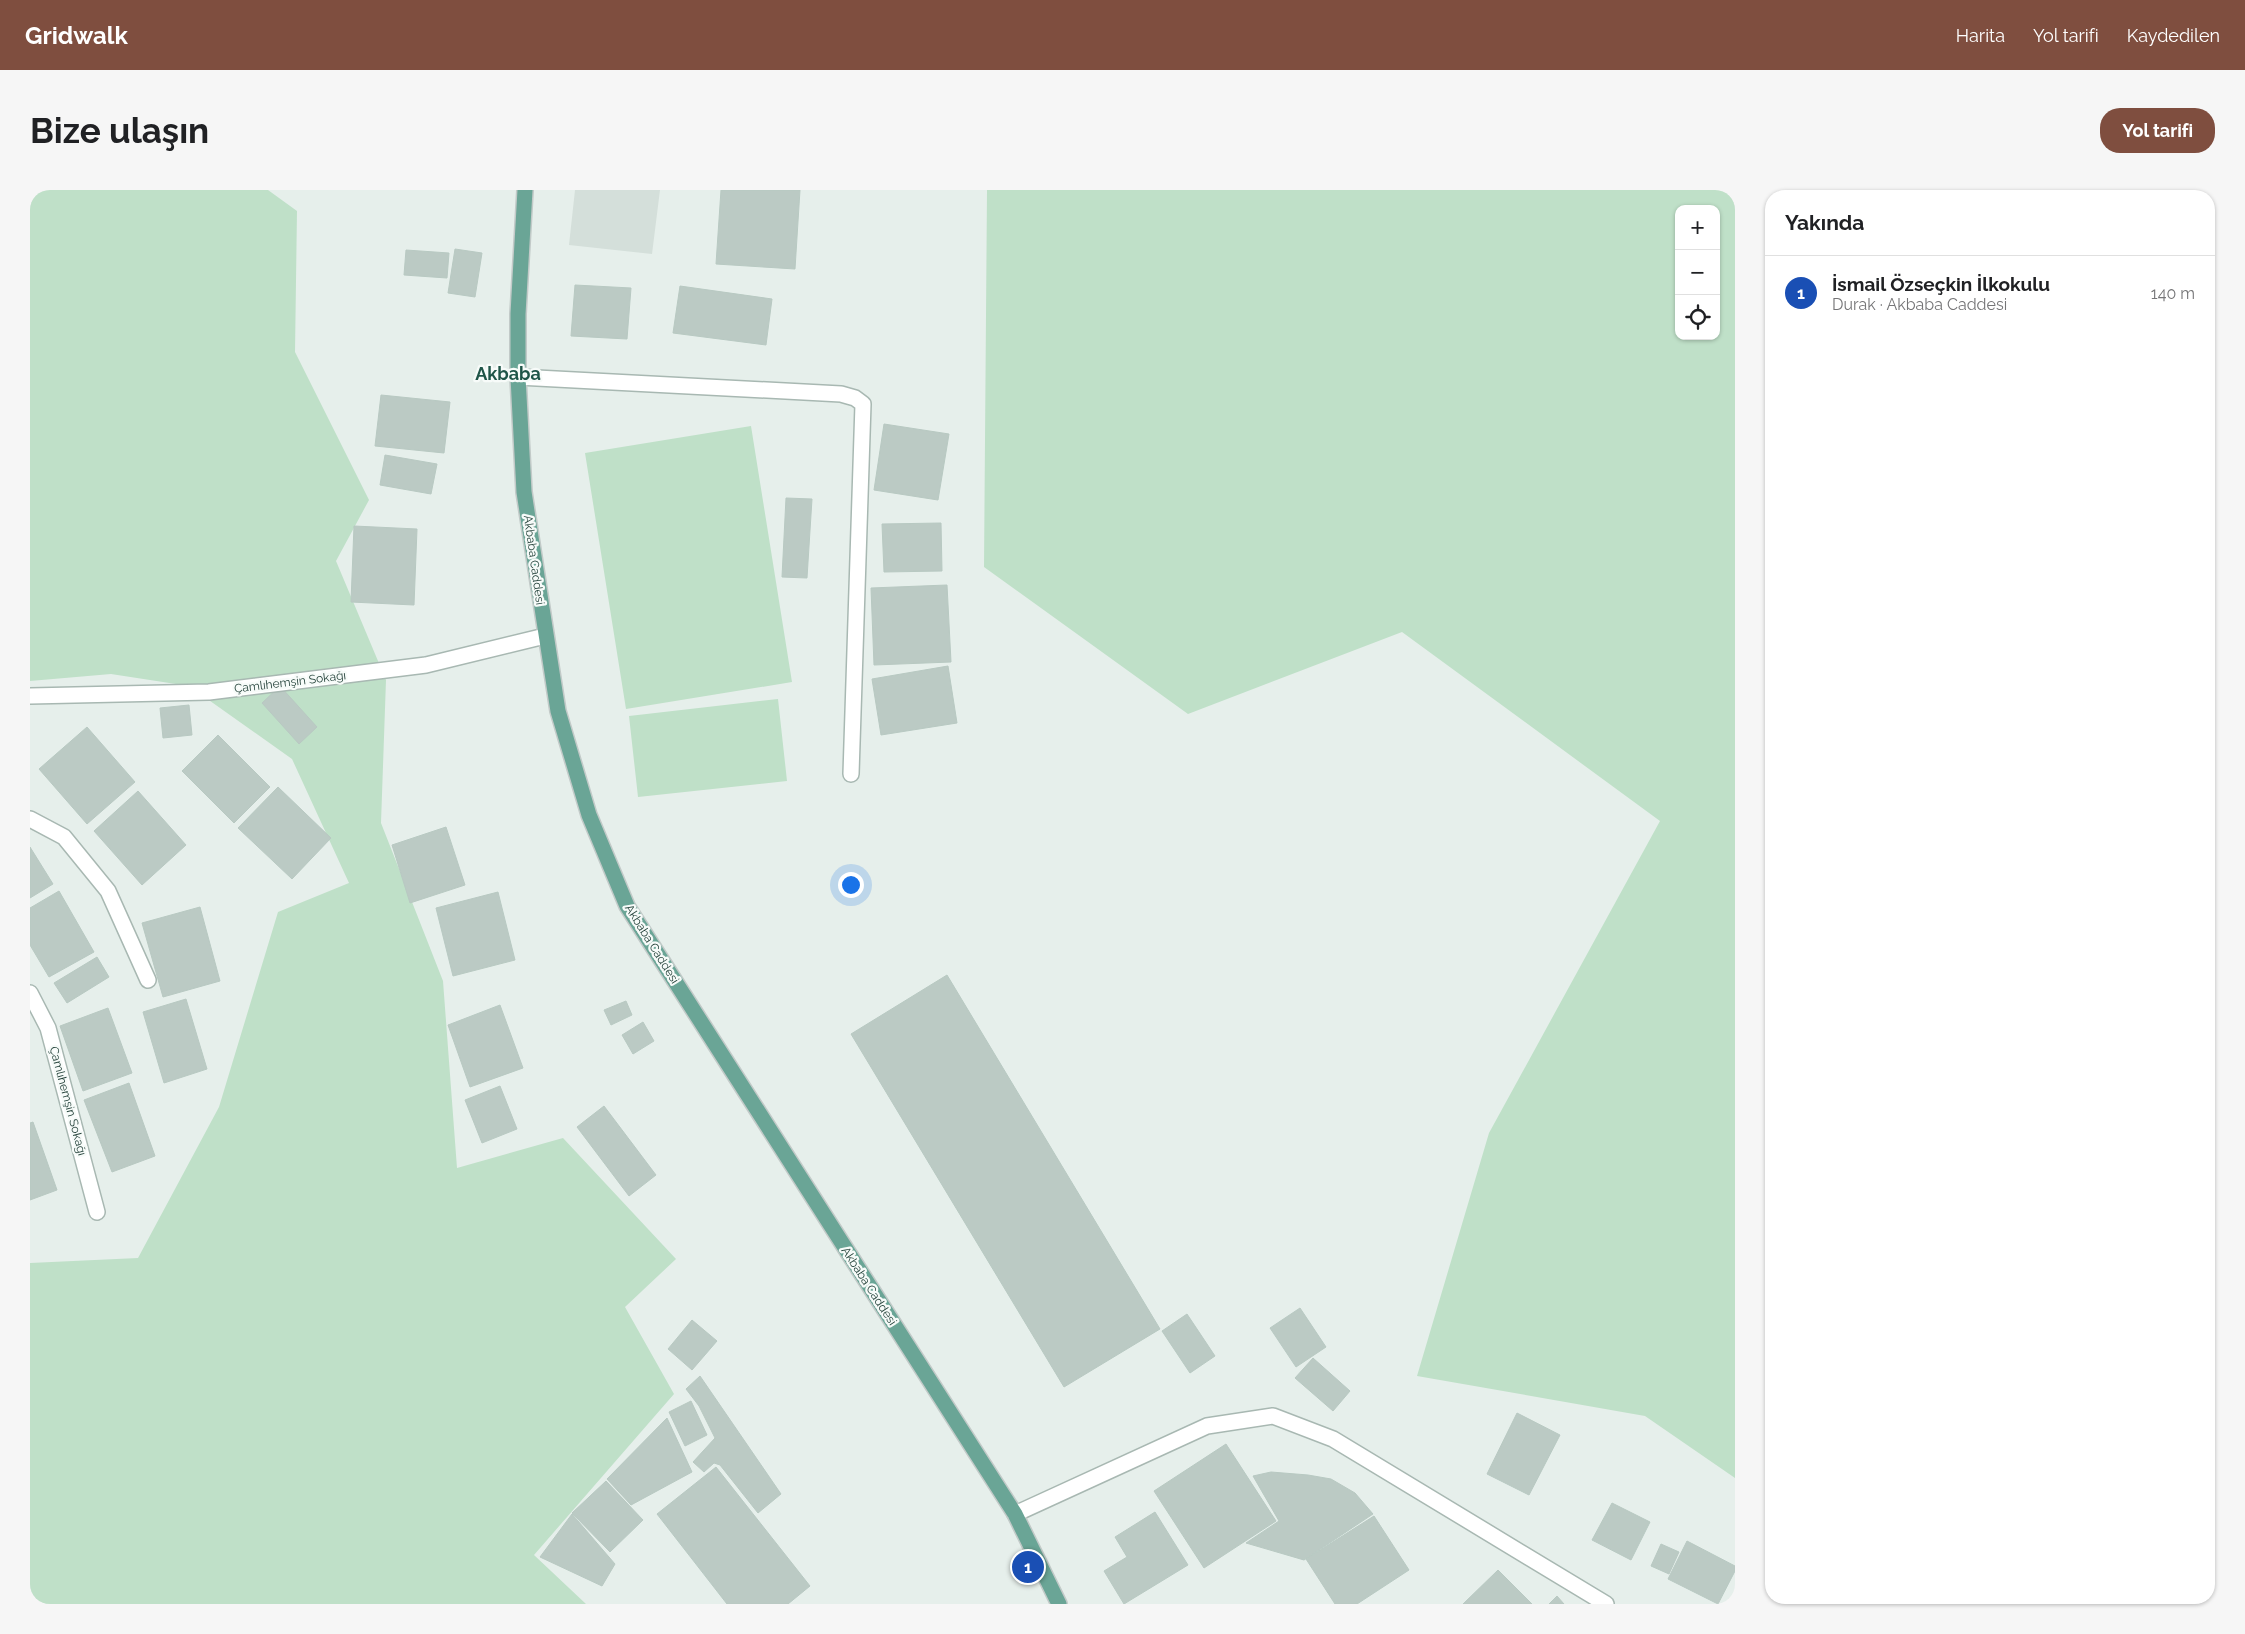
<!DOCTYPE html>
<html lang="tr">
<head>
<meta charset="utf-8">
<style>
  body { margin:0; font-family:Raleway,sans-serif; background:#f6f6f6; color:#202124 }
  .controls { position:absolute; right:15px; top:15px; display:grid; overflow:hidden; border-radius:10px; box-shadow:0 1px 4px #0004 }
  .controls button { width:45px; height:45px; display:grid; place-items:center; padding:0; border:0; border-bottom:1px solid #e0e0e0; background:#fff; color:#202124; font:25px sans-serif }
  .you { position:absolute; left:820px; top:694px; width:18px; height:18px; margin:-12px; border:4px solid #fff; border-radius:50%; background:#1a73e8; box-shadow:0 0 0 8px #1a73e833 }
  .badge { display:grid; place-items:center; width:32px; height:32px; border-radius:50%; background:#7f4e3f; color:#fff; font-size:16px; font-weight:700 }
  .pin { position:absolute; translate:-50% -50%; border:2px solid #fff; box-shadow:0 1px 5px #0006 }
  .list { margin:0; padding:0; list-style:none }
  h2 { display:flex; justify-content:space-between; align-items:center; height:65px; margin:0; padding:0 20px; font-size:21px }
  h2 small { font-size:16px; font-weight:400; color:#757577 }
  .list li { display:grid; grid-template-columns:32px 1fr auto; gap:15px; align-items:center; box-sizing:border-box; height:75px; padding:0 20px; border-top:1px solid #e0e0e0 }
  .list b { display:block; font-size:19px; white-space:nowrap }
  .list p { margin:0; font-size:16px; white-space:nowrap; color:#757577 }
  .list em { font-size:16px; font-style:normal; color:#757577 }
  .icon { flex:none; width:28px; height:28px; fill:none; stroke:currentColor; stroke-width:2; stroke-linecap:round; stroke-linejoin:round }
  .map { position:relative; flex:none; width:1705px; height:1414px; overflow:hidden; border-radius:20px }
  header { display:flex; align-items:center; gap:30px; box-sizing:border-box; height:70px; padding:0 25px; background:#7f4e3f; color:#fff }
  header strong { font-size:24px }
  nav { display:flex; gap:28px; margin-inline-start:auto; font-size:18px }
  .intro { display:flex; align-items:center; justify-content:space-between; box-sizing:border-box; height:120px; padding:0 30px }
  h1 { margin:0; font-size:35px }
  .button { padding:12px 22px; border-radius:20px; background:#7f4e3f; color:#fff; font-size:18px; font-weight:700 }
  main { display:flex; gap:30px; padding:0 30px }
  aside { flex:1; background:#fff; border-radius:20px; box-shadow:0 1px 4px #0004 }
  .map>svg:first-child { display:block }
</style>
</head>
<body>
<header>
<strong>Gridwalk</strong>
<nav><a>Harita</a><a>Yol tarifi</a><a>Kaydedilen</a></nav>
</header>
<div class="intro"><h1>Bize ulaşın</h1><a class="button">Yol tarifi</a></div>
<main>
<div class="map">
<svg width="1705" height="1414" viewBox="0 0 1705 1414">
  <rect width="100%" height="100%" fill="#e6efeb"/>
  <path fill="#d4dfda" d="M 545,0 L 630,0 L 622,64 L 539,55 Z"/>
  <path fill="#bfe0c8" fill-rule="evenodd" d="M 0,0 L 238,0 L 267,21 L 265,162 L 339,310 L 306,371 L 356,490 L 351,633 L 413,791 L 427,978 L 533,948 L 646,1069 L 595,1117 L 644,1204 L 504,1365 L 556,1414 L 0,1414 L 0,1073 L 108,1068 L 189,917 L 248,722 L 319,693 L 262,569 L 159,496 L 81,484 L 0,491 Z
    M 957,0 L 1705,0 L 1705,1288 L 1615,1226 L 1387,1186 L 1459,943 L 1630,631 L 1372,442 L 1158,524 L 954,377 ZM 1649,19 L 1686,19 L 1686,146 L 1649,146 Z
    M 721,236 L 762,492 L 596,519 L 555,263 Z
    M 748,509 L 757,591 L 608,607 L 599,526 Z"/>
  <path fill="#bbcac4" stroke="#b8c9c2" d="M 691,0 L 770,0 L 765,79 L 686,74 Z
    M 425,59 L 452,63 L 445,107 L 418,103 Z
    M 376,60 L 419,63 L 417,88 L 374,85 Z
    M 545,95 L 601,98 L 597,149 L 541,146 Z
    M 650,96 L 742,109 L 736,155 L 643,143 Z
    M 351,205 L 420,212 L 414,263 L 345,256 Z
    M 854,234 L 919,244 L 908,310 L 844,300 Z
    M 355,265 L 407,274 L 401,304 L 350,295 Z
    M 756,308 L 782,309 L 777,388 L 752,387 Z
    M 911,333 L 912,381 L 854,382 L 852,334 Z
    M 324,336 L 387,339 L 384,415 L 321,412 Z
    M 917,395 L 921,472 L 844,475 L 841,398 Z
    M 918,476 L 927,533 L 851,545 L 842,489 Z
    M 250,496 L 287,537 L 269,554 L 232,513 Z
    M 159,515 L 162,545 L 133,548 L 130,518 Z
    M 57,537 L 105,592 L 57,634 L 9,579 Z
    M 188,545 L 240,597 L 204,633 L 152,581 Z
    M 248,597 L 301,648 L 262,689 L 208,638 Z
    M 108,601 L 156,655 L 112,695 L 64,641 Z
    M 416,637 L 435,695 L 380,713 L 362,655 Z
    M 0,657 L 23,694 L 0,708 Z
    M 29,701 L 64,762 L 19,787 L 0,755 L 0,718 Z
    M 468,702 L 485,770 L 423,786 L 406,718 Z
    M 170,717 L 190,791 L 133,807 L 112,733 Z
    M 67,767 L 79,787 L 37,813 L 24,793 Z
    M 917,785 L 1130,1139 L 1034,1197 L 821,844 Z
    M 156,809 L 177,879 L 134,893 L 113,822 Z
    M 596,811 L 602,825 L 581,835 L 574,820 Z
    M 470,815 L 493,878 L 440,897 L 418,835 Z
    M 78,818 L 102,883 L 53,901 L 30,836 Z
    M 613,832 L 624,851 L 603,864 L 592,845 Z
    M 99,893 L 125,966 L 82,982 L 54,910 Z
    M 470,896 L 487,939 L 452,953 L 435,910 Z
    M 574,916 L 626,985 L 599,1006 L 547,937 Z
    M 3,932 L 27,1000 L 0,1010 L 0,933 Z
    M 1270,1118 L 1296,1157 L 1266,1177 L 1240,1138 Z
    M 1157,1124 L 1185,1166 L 1160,1183 L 1132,1141 Z
    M 662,1130 L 687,1151 L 662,1180 L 638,1159 Z
    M 1283,1168 L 1320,1201 L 1303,1221 L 1265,1188 Z
    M 670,1186 L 751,1304 L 728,1323 L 690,1275 L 684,1273 L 674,1282 L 663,1272 L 685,1248 L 669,1216 L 656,1199 Z
    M 661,1211 L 677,1245 L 655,1256 L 639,1222 Z
    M 1487,1223 L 1530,1245 L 1499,1305 L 1457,1284 Z
    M 637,1228 L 662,1282 L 601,1315 L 577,1289 Z
    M 1196,1254 L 1246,1331 L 1174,1378 L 1124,1301 Z
    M 686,1277 L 780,1396 L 758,1414 L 697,1414 L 627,1324 Z
    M 1241,1282 L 1278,1285 L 1301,1289 L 1325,1303 L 1343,1324 L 1274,1370 L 1216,1353 L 1249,1331 L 1223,1286 Z
    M 576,1291 L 613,1330 L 580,1362 L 542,1323 Z
    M 1582,1313 L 1620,1332 L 1601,1370 L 1562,1350 Z
    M 1125,1322 L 1158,1375 L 1094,1414 L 1074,1381 L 1097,1367 L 1085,1347 Z
    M 542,1324 L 585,1374 L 572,1396 L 510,1367 Z
    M 1344,1326 L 1379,1380 L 1327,1414 L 1305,1414 L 1276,1369 Z
    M 1657,1351 L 1705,1376 L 1705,1381 L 1688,1414 L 1638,1389 Z
    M 1631,1354 L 1649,1362 L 1639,1384 L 1621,1376 Z
    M 1468,1380 L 1502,1414 L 1433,1414 Z
    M 1527,1406 L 1534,1414 L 1519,1414 Z"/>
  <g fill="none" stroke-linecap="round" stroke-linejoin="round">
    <defs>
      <path id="minor" d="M 488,187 L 811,204 L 825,208 L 833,214 L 821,584
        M 0,506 L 179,502 L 396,475 L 515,446
        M 0,629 L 34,647 L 78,701 L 118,790
        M 0,803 L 18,838 L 67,1022
        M 985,1324 L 1177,1236 L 1243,1226 L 1303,1249 L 1576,1414"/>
      <path id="major" d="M 495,0 L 488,124 L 488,187 L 494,302 L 528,521 L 559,625 L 597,716 L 985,1324 L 1029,1414"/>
    </defs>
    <use href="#minor" stroke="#a8b8b2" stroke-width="18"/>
    <use href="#major" stroke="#c2cac8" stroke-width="18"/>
    <use href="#minor" stroke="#fff" stroke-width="15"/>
    <use href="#major" stroke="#6aa596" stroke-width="15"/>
  </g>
  <g text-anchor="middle" stroke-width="4.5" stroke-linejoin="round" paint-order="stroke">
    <g font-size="12" fill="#24423a" stroke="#f7fbf9">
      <text transform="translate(504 370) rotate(82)" y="4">Akbaba Caddesi</text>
      <text transform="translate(260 492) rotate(-7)" y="4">Çamlıhemşin Sokağı</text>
      <text transform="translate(622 754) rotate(58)" y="4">Akbaba Caddesi</text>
      <text transform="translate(38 911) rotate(75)" y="4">Çamlıhemşin Sokağı</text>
      <text transform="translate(839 1096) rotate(57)" y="4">Akbaba Caddesi</text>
    </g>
    <g font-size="18" font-weight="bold" fill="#1f5548" stroke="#f7fbf9">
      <text x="478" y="190">Akbaba</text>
    </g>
  </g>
</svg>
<div class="controls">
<button>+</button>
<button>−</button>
<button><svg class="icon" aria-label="locate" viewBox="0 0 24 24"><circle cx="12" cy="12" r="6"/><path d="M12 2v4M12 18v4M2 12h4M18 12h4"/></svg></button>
</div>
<div class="you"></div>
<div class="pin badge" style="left:998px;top:1377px;background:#1a4fb4">1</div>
</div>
<aside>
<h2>Yakında<small></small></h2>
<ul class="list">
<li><span class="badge" style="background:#1a4fb4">1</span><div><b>İsmail Özseçkin İlkokulu</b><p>Durak · Akbaba Caddesi</p></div><em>140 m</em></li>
</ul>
</aside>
</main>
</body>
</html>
